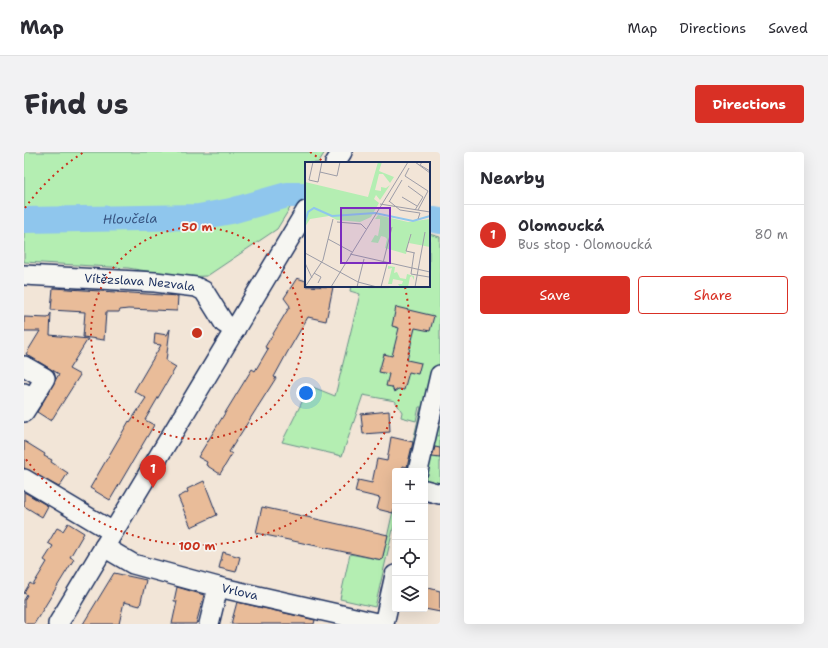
<!DOCTYPE html>
<html lang="en">
<head>
<meta charset="utf-8">
<style>
  body { margin:0; font-family:"Shantell Sans",sans-serif; background:#f2f2f3; color:#2b2b33 }
  .controls { position:absolute; right:12px; bottom:12px; display:grid; overflow:hidden; border-radius:4px; box-shadow:0 4px 16px #0002 }
  .controls button { width:36px; height:36px; display:grid; place-items:center; padding:0; border:0; border-bottom:1px solid #e1e1e2; background:#fff; color:#2b2b33; font:20px sans-serif }
  .you { position:absolute; left:282px; top:241px; width:14px; height:14px; margin:-10px; border:3px solid #fff; border-radius:50%; background:#1a73e8; box-shadow:0 0 0 6px #1a73e833 }
  .badge { display:grid; place-items:center; width:26px; height:26px; border-radius:50%; background:#d93025; color:#fff; font-size:13px; font-weight:700 }
  .pin { position:absolute; translate:-50% -33px; filter:drop-shadow(0 1px 2px #0008) }
  .pin::after { content:''; position:absolute; top:21px; width:14px; height:12px; background:inherit; clip-path:polygon(0 0,100% 0,50% 100%) }
  .list { margin:0; padding:0; list-style:none }
  h2 { display:flex; justify-content:space-between; align-items:center; height:52px; margin:0; padding:0 16px; font-size:17px }
  h2 small { font-size:13px; font-weight:400; color:#7c7c81 }
  .list li { display:grid; grid-template-columns:26px 1fr auto; gap:12px; align-items:center; box-sizing:border-box; height:60px; padding:0 16px; border-top:1px solid #e1e1e2 }
  .list b { display:block; font-size:15px; white-space:nowrap }
  .list p { margin:0; font-size:13px; white-space:nowrap; color:#7c7c81 }
  .list em { font-size:13px; font-style:normal; color:#7c7c81 }
  .actions { display:flex; gap:8px; padding:12px 16px }
  .actions a { flex:1; padding:9px 0; border:1px solid #d93025; border-radius:4px; text-align:center; font-size:14px; color:#d93025 }
  .actions .main { background:#d93025; color:#fff }
  .icon { flex:none; width:22px; height:22px; fill:none; stroke:currentColor; stroke-width:2; stroke-linecap:round; stroke-linejoin:round }
  .map { position:relative; flex:none; width:416px; height:472px; overflow:hidden; border-radius:4px }
  header { display:flex; align-items:center; gap:24px; box-sizing:border-box; height:56px; padding:0 20px; background:#fff; border-bottom:1px solid #e1e1e2 }
  header strong { font-size:19px }
  nav { display:flex; gap:22px; margin-inline-start:auto; font-size:14px }
  .intro { display:flex; align-items:center; justify-content:space-between; box-sizing:border-box; height:96px; padding:0 24px }
  h1 { margin:0; font-size:28px }
  .button { padding:10px 18px; border-radius:4px; background:#d93025; color:#fff; font-size:14px; font-weight:700 }
  main { display:flex; gap:24px; padding:0 24px }
  aside { flex:1; background:#fff; border-radius:4px; box-shadow:0 4px 16px #0002 }
  .map>svg:first-child { display:block }
</style>
</head>
<body>
<header>
<strong>Map</strong>
<nav><a>Map</a><a>Directions</a><a>Saved</a></nav>
</header>
<div class="intro"><h1>Find us</h1><a class="button">Directions</a></div>
<main>
<div class="map">
<svg width="416" height="472" viewBox="0 0 416 472">
  <rect width="100%" height="100%" fill="#f2e5d7"/>
  <filter id="ink" filterUnits="userSpaceOnUse"><feTurbulence type="fractalNoise" baseFrequency=".025" numOctaves="2"/><feDisplacementMap in="SourceGraphic" scale="8" xChannelSelector="R" yChannelSelector="G"/><feConvolveMatrix kernelMatrix="1 2 1 2 8 2 1 2 1" color-interpolation-filters="sRGB"/></filter>
  <g filter="url(#ink)">
    <path fill="#b4eeb2" stroke="#688e88" d="M 0,0 L 301,0 L 294,11 L 282,11 L 282,30 L 253,77 L 183,124 L 159,125 L 104,116 L 0,110 Z
      M 405,82 L 416,85 L 416,342 L 401,338 L 401,319 L 382,319 L 397,255 L 395,255 L 392,269 L 377,265 L 378,260 L 371,249 L 339,243 L 318,304 L 258,290 L 286,234 L 311,244 L 336,142 L 326,139 L 327,134 L 405,134 Z
      M 370,354 L 371,369 L 351,455 L 316,447 L 326,402 L 358,408 Z"/>
    <g fill="none" stroke-linecap="round" stroke-linejoin="round">
      <g stroke="#8fc6ed" stroke-width="26">
        <path d="M 405,67 L 416,69"/>
        <path id="s1" d="M 0,68 L 175,65 L 207,59 L 263,43 L 282,43"/>
      </g>
    </g>
    <path fill="#e9bc99" stroke="#1b2f5e" d="M 273,126 L 282,129 L 282,134 L 309,135 L 302,169 L 284,165 L 263,201 L 250,225 L 252,226 L 205,300 L 208,302 L 196,322 L 182,313 L 183,310 L 174,305 L 228,217 L 231,219 L 244,197 L 241,195 L 266,154 L 260,146 Z
      M 29,136 L 154,144 L 153,159 L 104,157 L 96,158 L 95,160 L 82,160 L 80,188 L 59,185 L 61,160 L 27,158 Z
      M 372,155 L 410,164 L 406,179 L 391,176 L 383,208 L 397,211 L 394,222 L 385,220 L 380,238 L 374,237 L 370,240 L 368,235 L 362,234 L 365,222 L 355,220 L 360,202 L 368,204 L 375,176 L 368,174 Z
      M 27,161 L 26,183 L 64,187 L 45,217 L 56,223 L 27,269 L 13,260 L 35,222 L 2,202 L 16,179 L 0,179 L 0,165 L 24,166 Z
      M 146,177 L 142,209 L 152,215 L 121,268 L 130,273 L 86,348 L 66,336 L 105,269 L 106,270 L 122,246 L 110,239 L 137,193 L 130,192 L 131,181 L 143,183 Z
      M 365,259 L 366,280 L 339,282 L 337,262 Z
      M 367,285 L 389,290 L 383,315 L 379,314 L 378,319 L 371,319 L 371,350 L 369,361 L 353,357 L 356,346 L 331,340 L 334,328 L 348,331 L 353,307 L 363,309 Z
      M 0,289 L 21,302 L 20,304 L 28,308 L 27,310 L 44,321 L 35,335 L 0,316 Z
      M 411,295 L 416,296 L 416,306 L 408,305 Z
      M 180,329 L 193,363 L 167,375 L 154,345 L 164,340 L 163,337 Z
      M 0,340 L 24,354 L 18,365 L 0,354 Z
      M 238,355 L 364,383 L 358,408 L 232,381 Z
      M 44,371 L 60,381 L 46,405 L 50,407 L 10,472 L 0,472 L 0,448 L 3,443 L 0,441 L 6,431 L 9,433 L 23,410 L 20,408 L 29,394 L 24,391 L 33,376 L 39,379 Z
      M 199,400 L 216,405 L 212,420 L 195,416 Z
      M 90,421 L 122,428 L 116,454 L 100,450 L 95,472 L 59,472 Z
      M 153,435 L 180,443 L 172,472 L 148,472 L 153,449 L 150,449 Z
      M 401,435 L 416,439 L 416,460 L 401,457 Z
      M 213,450 L 291,468 L 290,472 L 207,472 Z"/>
    <g fill="none" stroke-linecap="round" stroke-linejoin="round">
      <defs>
        <g id="minor">
          <path d="M 311,11 L 318,0"/>
          <path id="s2" d="M 0,123 L 131,130 L 172,135 L 180,139 L 200,171 L 211,178"/>
          <path d="M 0,214 L 21,226 L 9,246 L 0,241"/>
          <path d="M 0,260 L 9,246"/>
          <path d="M 394,319 L 416,223"/>
          <path d="M 0,327 L 89,380"/>
          <path d="M 401,338 L 416,342"/>
          <path id="s3" d="M 80,395 L 109,412 L 194,435 L 357,472"/>
          <path d="M 34,472 L 282,59"/>
          <path d="M 185,472 L 194,435"/>
          <path d="M 360,472 L 371,423"/>
        </g>
      </defs>
      <use href="#minor" stroke="#1b2f5e" stroke-width="22"/>
      <use href="#minor" stroke="#f6f6f2" stroke-width="19"/>
    </g>
  </g>
  <g fill="none" stroke="#c8321e" stroke-width="2" stroke-dasharray="2 4">
    <circle cx="173" cy="181" r="106"/>
    <path d="M1 56A213 213 0 0 1 60 0M286 0A213 213 0 0 1 301 11M381 135A213 213 0 0 1 1 306"/>
  </g>
  <g text-anchor="middle" stroke-width="3.5" stroke-linejoin="round" paint-order="stroke">
    <g font-size="12" fill="#1b2f5e" stroke="#f6f6f2">
      <text dy="4" stroke="none"><textPath href="#s2" startOffset="116">Vítězslava Nezvala</textPath></text>
      <text dy="4" stroke="none"><textPath href="#s3" startOffset="144">Vrlova</textPath></text>
    </g>
    <g font-size="13" font-style="italic" fill="#385582" stroke="#f6f6f2">
      <text dy="5" stroke="none"><textPath href="#s1" startOffset="106">Hloučela</textPath></text>
    </g>
  </g>
  <g transform="translate(281 10)">
    <rect width="125" height="125" fill="#f2e5d7"/>
    <path d="M 73,0 L 77,0 L 74,9 L 89,15 L 85,21 L 78,12 L 74,12 L 70,28 L 76,29 L 76,25 L 81,26 L 85,23 L 75,38 L 71,33 L 69,37 L 74,41 L 66,55 L 55,60 L 32,58 L 24,54 L 5,57 L 0,65 L 0,20 L 63,35 ZM 73,53 L 103,60 L 125,57 L 125,85 L 104,81 L 105,72 L 101,92 L 80,86 L 82,77 L 80,75 L 76,74 L 73,81 L 66,80 L 70,73 L 73,74 L 75,63 L 75,57 L 70,57 ZM 83,104 L 90,105 L 89,111 L 92,110 L 95,116 L 101,117 L 102,112 L 109,114 L 109,118 L 107,114 L 105,115 L 103,125 L 95,125 L 93,122 L 97,122 L 98,119 L 88,117 L 87,122 L 83,122 L 87,106 L 83,107 Z" fill="#b4eeb2"/>
    <path fill="none" stroke="#8fc6ed" stroke-width="2" d="M 0,60 L 3,50 L 9,46 L 27,54 L 70,51 L 108,59 L 125,54"/>
    <path fill="none" stroke="#9c9ca7" stroke-width="1" d="M 8,0 L 4,18 L 13,20 L 17,0M 110,0 L 125,11M 117,0 L 115,3 L 125,9M 104,6 L 100,14 L 123,29 L 113,48M 15,10 L 32,14 L 35,0M 103,24 L 118,35 L 110,48M 97,35 L 112,44M 84,39 L 95,48 L 115,51 L 113,57M 84,40 L 97,18M 75,42 L 125,50M 32,60 L 56,62 L 61,67M 106,72 L 101,89 L 110,91M 23,77 L 47,90M 0,91 L 53,120 L 72,125M 109,91 L 106,112 L 124,115M 45,92 L 125,110M 0,101 L 7,116M 78,101 L 87,65M 9,111 L 16,115 L 13,121M 0,125 L 18,98 L 28,57M 26,125 L 103,0M 52,125 L 59,97M 76,125 L 82,102M 110,125 L 120,70"/>
    <path fill="#7b2cbf" fill-opacity="0.15" stroke="#7b2cbf" stroke-width="2" d="M 36,46 L 85,46 L 85,101 L 36,101 Z"/>
    <rect width="125" height="125" fill="none" stroke="#1b2f5e" stroke-width="2"/>
  </g>
  <circle cx="173" cy="181" r="6" fill="#c8321e" stroke="#f6f6f2" stroke-width="2"/>
  <g font-size="12" text-anchor="middle" font-weight="bold" fill="#c8321e" stroke="#f6f6f2" stroke-width="3.5" stroke-linejoin="round" paint-order="stroke">
    <text x="173" y="79">50 m</text>
    <text x="173" y="398">100 m</text>
  </g>
</svg>
<div class="controls">
<button>+</button>
<button>−</button>
<button><svg class="icon" aria-label="locate" viewBox="0 0 24 24"><circle cx="12" cy="12" r="6"/><path d="M12 2v4M12 18v4M2 12h4M18 12h4"/></svg></button>
<button><svg class="icon" aria-label="layers" viewBox="0 0 24 24"><path d="M12 4l9 5-9 5-9-5zM3 14l9 5 9-5"/></svg></button>
</div>
<div class="you"></div>
<div class="pin badge" style="left:129px;top:336px">1</div>
</div>
<aside>
<h2>Nearby<small></small></h2>
<ul class="list">
<li><span class="badge">1</span><div><b>Olomoucká</b><p>Bus stop · Olomoucká</p></div><em>80 m</em></li>
</ul>
<div class="actions"><a class="main">Save</a><a>Share</a></div>
</aside>
</main>
</body>
</html>
